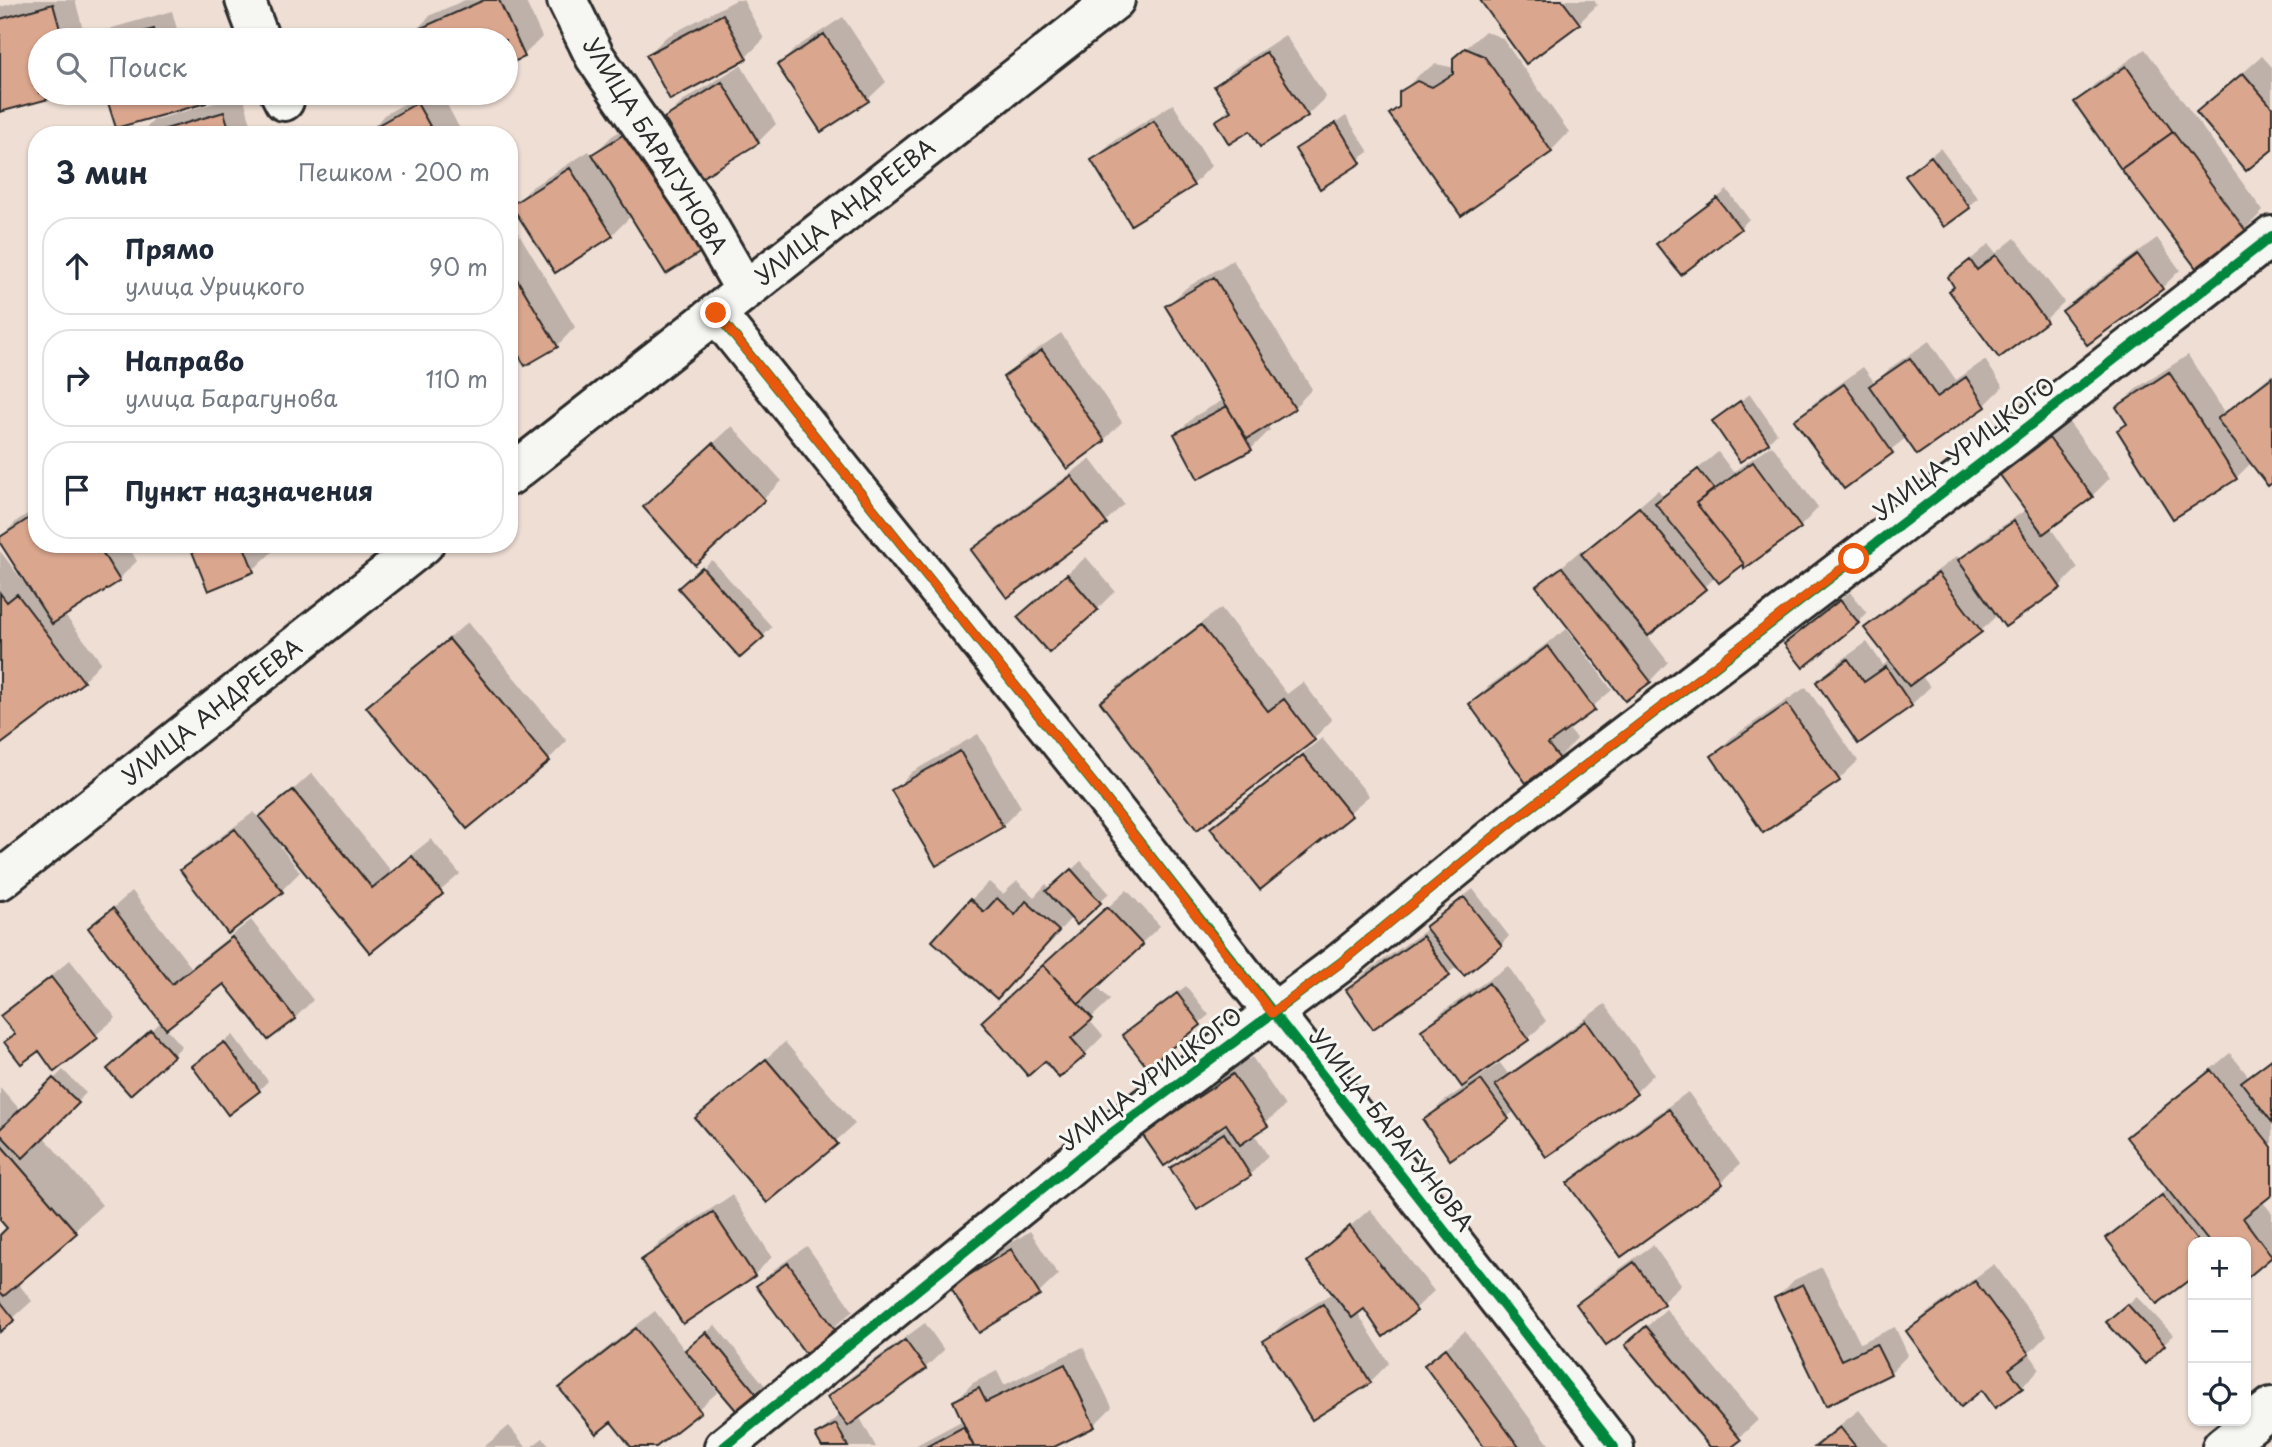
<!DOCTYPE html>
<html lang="ru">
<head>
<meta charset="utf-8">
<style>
  body { margin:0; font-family:"Playpen Sans",sans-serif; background:#f2f2f3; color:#1f2937 }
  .controls { position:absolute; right:21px; bottom:21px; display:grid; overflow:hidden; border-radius:14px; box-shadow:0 2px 5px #0004 }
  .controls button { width:63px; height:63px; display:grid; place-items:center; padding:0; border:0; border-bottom:2px solid #e0e1e3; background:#fff; color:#1f2937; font:35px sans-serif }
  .stop { position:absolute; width:21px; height:21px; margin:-16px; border:5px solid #ea580c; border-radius:50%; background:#fff }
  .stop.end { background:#ea580c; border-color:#fff; box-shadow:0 2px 7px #0008 }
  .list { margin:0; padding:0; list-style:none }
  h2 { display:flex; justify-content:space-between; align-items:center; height:91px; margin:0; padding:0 28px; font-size:30px }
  h2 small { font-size:23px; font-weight:400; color:#747a83 }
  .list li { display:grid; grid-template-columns:46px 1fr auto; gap:21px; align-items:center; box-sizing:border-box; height:98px; margin:0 14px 14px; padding:0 14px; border:2px solid #e0e1e3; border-radius:28px }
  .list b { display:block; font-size:26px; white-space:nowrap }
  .list p { margin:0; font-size:23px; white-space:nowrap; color:#747a83 }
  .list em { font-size:23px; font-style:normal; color:#747a83 }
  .icon { flex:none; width:38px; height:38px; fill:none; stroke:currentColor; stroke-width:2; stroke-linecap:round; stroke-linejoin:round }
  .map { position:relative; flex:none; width:2272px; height:1447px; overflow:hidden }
  .search { position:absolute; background:#fff; box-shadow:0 2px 5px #0004; left:28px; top:28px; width:490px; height:77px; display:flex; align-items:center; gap:18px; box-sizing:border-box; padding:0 24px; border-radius:38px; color:#747a83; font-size:26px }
  .panel { position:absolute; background:#fff; box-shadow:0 2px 5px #0004; left:28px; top:126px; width:490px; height:427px; border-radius:28px }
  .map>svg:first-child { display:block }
</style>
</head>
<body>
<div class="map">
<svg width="2272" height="1447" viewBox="0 0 2272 1447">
  <rect width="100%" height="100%" fill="#eeded4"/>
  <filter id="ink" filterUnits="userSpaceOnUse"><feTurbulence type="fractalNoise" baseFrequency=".0143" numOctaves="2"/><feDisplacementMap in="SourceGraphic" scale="14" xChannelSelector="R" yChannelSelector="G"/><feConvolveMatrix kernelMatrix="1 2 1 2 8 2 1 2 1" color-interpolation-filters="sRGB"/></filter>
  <g filter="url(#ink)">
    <path fill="#0003" fill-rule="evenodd" d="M 25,0 L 75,0 L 86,40 L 40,40 L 40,93 L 64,93 L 0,111 L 0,7 Z
      M 465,0 L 525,0 L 542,37 L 524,55 L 506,64 L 506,40 L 415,40 L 412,34 L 431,15 Z
      M 736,0 L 743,0 L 764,39 L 746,57 L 648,55 L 666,37 Z
      M 1482,0 L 1594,0 L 1597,5 L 1579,23 Z
      M 172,11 L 180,40 L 101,40 L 112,28 Z
      M 843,17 L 886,82 L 867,100 L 779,65 L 797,47 Z
      M 1485,31 L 1502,38 L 1569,132 L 1551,151 L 1391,115 L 1401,105 L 1401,93 L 1420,74 L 1436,64 L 1455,68 L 1455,58 Z
      M 1285,35 L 1326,97 L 1307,115 L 1250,129 L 1217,121 L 1230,107 L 1216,86 L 1235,68 Z
      M 2145,49 L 2263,211 L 2245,229 L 2076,102 L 2095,84 Z
      M 2262,56 L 2272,67 L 2272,147 L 2199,112 Z
      M 741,65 L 776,124 L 758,142 L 666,118 L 684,100 Z
      M 107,93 L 214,93 L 205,102 L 117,126 Z
      M 424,93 L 441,93 L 463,135 L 367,135 L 384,115 Z
      M 243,95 L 254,135 L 139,135 L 154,120 Z
      M 1173,104 L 1211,166 L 1193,185 L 1094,160 L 1112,142 Z
      M 645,116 L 718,232 L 699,250 L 632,215 L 612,235 L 555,270 L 514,206 L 532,187 L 589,151 L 592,156 L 612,136 Z
      M 1346,116 L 1369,152 L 1320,186 L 1297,150 Z
      M 1940,148 L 1978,198 L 1945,225 L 1907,176 Z
      M 1727,190 L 1749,219 L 1740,228 L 1659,244 Z
      M 509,217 L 575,327 L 557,346 L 509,336 Z
      M 2015,238 L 2064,302 L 2045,320 L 1956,286 L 1950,277 L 1989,244 L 1996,253 Z
      M 2157,238 L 2180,270 L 2162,288 L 2064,311 L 2082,293 Z
      M 1233,260 L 1312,389 L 1294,408 L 1267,424 L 1270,430 L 1251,449 L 1176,434 L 1195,416 L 1225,399 L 1167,306 L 1186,288 Z
      M 1061,333 L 1122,422 L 1104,440 L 1005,377 L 1023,359 Z
      M 1929,341 L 1956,380 L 1985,360 L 2003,387 L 1985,405 L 1917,452 L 1907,437 L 1844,486 L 1796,420 L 1815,402 L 1863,367 L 1875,383 L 1890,368 Z
      M 2188,355 L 2225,413 L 2272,374 L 2272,481 L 2252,462 L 2236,478 L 2119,430 L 2127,422 L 2118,407 L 2137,388 Z
      M 1750,394 L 1777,433 L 1768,442 L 1714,421 Z
      M 2068,421 L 2110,478 L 2092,496 L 2050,527 L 2078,568 L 2060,586 L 2006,624 L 1998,614 L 1981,631 L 1921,675 L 1930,687 L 1911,705 L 1818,682 L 1836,664 L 1867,642 L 1883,665 L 1891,660 L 1866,628 L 1885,610 L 1957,556 L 1961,561 L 1979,542 L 2027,509 L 2002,475 L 2020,457 Z
      M 732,426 L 782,481 L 696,562 L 664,489 Z
      M 1772,445 L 1818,508 L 1800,527 L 1716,577 L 1647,635 L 1668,662 L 1650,681 L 1539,586 L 1581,550 L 1584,554 L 1658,490 L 1664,497 L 1718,452 L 1733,472 Z
      M 1090,459 L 1124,504 L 1105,522 L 973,550 L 992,532 Z
      M 37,508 L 37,544 L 127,544 L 137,561 L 119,579 L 64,614 L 101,662 L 83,681 L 0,741 L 0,551 L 23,581 L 25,579 L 0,538 L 18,520 Z
      M 191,544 L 269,544 L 272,552 L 253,570 L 209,589 Z
      M 1086,557 L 1115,591 L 1097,609 L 1038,599 Z
      M 712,560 L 772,627 L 763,636 L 689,580 Z
      M 1850,592 L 1867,613 L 1858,622 L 1795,636 Z
      M 1221,608 L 1287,694 L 1303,682 L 1332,720 L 1314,738 L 1197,827 L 1102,702 L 1120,684 Z
      M 468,622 L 567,741 L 549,759 L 369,707 Z
      M 1567,629 L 1612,690 L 1568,728 L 1577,739 L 1559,758 L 1471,704 L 1489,686 Z
      M 1806,687 L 1858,761 L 1839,779 L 1764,831 L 1713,756 L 1731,738 Z
      M 978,734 L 1021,807 L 1002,826 L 937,864 L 894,791 L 912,772 Z
      M 1322,738 L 1369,796 L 1260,888 L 1213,828 L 1231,810 Z
      M 312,773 L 391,871 L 431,839 L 460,874 L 370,951 L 283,844 L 280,846 L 300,872 L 282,890 L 228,931 L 182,870 L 200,852 L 254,812 L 260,819 Z
      M 1081,861 L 1109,893 L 1077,923 L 1072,917 L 1015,979 L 971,900 L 989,882 L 1003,894 L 1017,881 L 1034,897 L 1046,884 L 1051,889 Z
      M 1473,889 L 1509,936 L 1501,945 L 1458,966 L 1374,1027 L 1348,990 L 1366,972 L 1429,928 L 1437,918 Z
      M 1127,890 L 1160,926 L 1096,985 L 1110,1000 L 1089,1020 L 1103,1036 L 1085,1054 L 1001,1004 Z
      M 132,891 L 191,967 L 251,920 L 313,1000 L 295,1018 L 225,982 L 165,1027 L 182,1046 L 173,1055 L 119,1061 L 162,1021 L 90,929 Z
      M 70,960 L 116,1018 L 55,1069 L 39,1048 L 7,1042 L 16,1033 L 3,1016 Z
      M 1508,966 L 1546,1021 L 1528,1039 L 1423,1030 L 1442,1012 Z
      M 1186,986 L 1209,1015 L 1148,1064 L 1134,1026 Z
      M 1605,1004 L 1654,1074 L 1636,1092 L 1515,1111 L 1451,1158 L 1425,1120 L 1443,1102 L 1500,1063 L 1508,1074 Z
      M 233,1035 L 268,1081 L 259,1090 L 194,1066 Z
      M 785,1042 L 855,1124 L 768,1201 L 698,1118 Z
      M 2230,1053 L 2249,1077 L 2272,1057 L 2272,1193 L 2262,1201 L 2272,1213 L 2272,1255 L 2246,1276 L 2246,1242 L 2193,1242 L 2193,1274 L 2157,1302 L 2109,1238 L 2168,1188 L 2128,1138 Z
      M 1252,1057 L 1285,1106 L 1254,1133 L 1268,1156 L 1250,1175 L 1172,1168 L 1195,1146 L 1144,1134 L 1163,1116 ZM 1226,1122 L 1228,1125 L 1200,1144 L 1198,1141 Z
      M 63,1070 L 86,1093 L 43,1136 L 102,1205 L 17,1282 L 32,1301 L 0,1330 L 0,1233 L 8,1226 L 0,1217 L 0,1087 L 21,1111 Z
      M 1688,1092 L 1740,1164 L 1722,1182 L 1622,1255 L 1570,1183 L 1588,1165 Z
      M 732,1195 L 772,1257 L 754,1275 L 643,1260 L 661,1242 Z
      M 1370,1209 L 1434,1291 L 1415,1309 L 1364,1306 L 1357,1312 L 1389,1363 L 1370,1382 L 1312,1417 L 1265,1341 L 1284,1323 L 1334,1292 L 1309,1262 Z
      M 1030,1231 L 1058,1275 L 1039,1293 L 980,1331 L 952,1287 L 971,1269 Z
      M 1653,1245 L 1681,1284 L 1663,1302 L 1607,1342 L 1579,1304 L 1597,1285 Z
      M 807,1246 L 853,1311 L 805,1351 L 758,1286 L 776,1268 Z
      M 1994,1264 L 2047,1335 L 2029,1353 L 2040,1369 L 2022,1387 L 1983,1388 L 1908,1331 L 1927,1313 Z
      M 1822,1267 L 1860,1343 L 1895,1327 L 1908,1355 L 1890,1373 L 1827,1404 L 1776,1299 L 1794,1280 Z
      M 2137,1296 L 2173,1335 L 2145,1361 L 2118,1313 Z
      M 1666,1309 L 1758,1420 L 1729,1447 L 1712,1447 L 1627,1345 Z
      M 655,1311 L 686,1352 L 715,1325 L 767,1388 L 759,1397 L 701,1366 L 698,1368 L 718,1392 L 653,1447 L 633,1447 L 612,1420 L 562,1388 L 580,1369 Z
      M 925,1323 L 944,1350 L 925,1368 L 859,1416 L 876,1447 L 824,1447 L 817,1435 L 841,1414 L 829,1397 L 848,1379 Z
      M 1465,1331 L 1551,1447 L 1486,1447 L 1426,1365 Z
      M 1083,1347 L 1112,1407 L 1094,1425 L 1052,1447 L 913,1447 L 963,1420 L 955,1401 L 973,1383 L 997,1371 L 1004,1385 Z
      M 1859,1410 L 1889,1447 L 1812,1447 Z
      M 509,1426 L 526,1447 L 484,1447 Z
      M 543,1438 L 551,1447 L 531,1447 Z"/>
    <path fill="#daa68e" stroke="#2b2b2b" stroke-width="2" d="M 484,0 L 499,0 L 525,57 L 506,65 L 506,40 L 413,40 L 410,33 Z
      M 1480,0 L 1562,0 L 1580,24 L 1526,64 Z
      M 53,4 L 63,40 L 40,40 L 40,93 L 71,93 L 0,112 L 0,19 Z
      M 723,14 L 747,59 L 670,100 L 646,55 Z
      M 154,29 L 157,40 L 113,40 Z
      M 824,34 L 869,101 L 821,132 L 777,65 Z
      M 1465,48 L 1484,56 L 1552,152 L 1461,216 L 1389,114 L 1399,107 L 1399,92 L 1417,81 L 1432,87 L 1453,74 L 1453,58 Z
      M 1266,52 L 1308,116 L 1260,147 L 1250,131 L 1229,144 L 1215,121 L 1231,111 L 1214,86 Z
      M 2126,66 L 2173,132 L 2121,169 L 2074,102 Z
      M 2243,73 L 2272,107 L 2272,150 L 2246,171 L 2196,112 Z
      M 722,82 L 759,143 L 701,178 L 664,118 Z
      M 105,93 L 203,93 L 206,103 L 116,128 Z
      M 417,103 L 435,135 L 365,135 L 364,133 Z
      M 224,112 L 231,135 L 145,135 Z
      M 1154,121 L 1194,186 L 1131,225 L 1091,160 Z
      M 1336,123 L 1361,163 L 1320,189 L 1295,149 Z
      M 2173,132 L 2246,231 L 2196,268 L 2121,169 Z
      M 626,133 L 701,252 L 666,274 L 592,154 Z
      M 1931,156 L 1970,208 L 1944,227 L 1905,176 Z
      M 570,168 L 613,236 L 555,273 L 511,205 Z
      M 1717,198 L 1741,229 L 1681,275 L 1656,244 Z
      M 1996,255 L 2047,322 L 1999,358 L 1949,291 L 1954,287 L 1948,277 L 1970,260 L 1977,270 Z
      M 2138,255 L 2163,289 L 2087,345 L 2062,311 Z
      M 509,266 L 558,347 L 525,366 L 509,339 Z
      M 1214,277 L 1295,409 L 1247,439 L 1165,306 Z
      M 1042,350 L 1105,441 L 1067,469 L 1003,377 Z
      M 1910,358 L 1937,397 L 1966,377 L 1986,407 L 1917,455 L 1869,386 Z
      M 2169,372 L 2237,479 L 2173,519 L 2117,430 L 2127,424 L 2116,407 Z
      M 2272,377 L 2272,483 L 2268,486 L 2217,419 Z
      M 1844,384 L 1893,453 L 1844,489 L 1794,420 Z
      M 1740,401 L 1769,443 L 1740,462 L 1712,421 Z
      M 1227,406 L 1252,450 L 1198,479 L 1174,434 Z
      M 2049,438 L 2093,497 L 2043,534 L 2000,475 Z
      M 713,443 L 765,500 L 695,565 L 643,507 Z
      M 1753,462 L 1801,528 L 1744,569 L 1744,564 L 1696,503 Z
      M 1698,469 L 1714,489 L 1696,503 L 1744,564 L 1719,583 L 1655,503 Z
      M 1071,476 L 1107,524 L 1007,598 L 971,550 Z
      M 1639,507 L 1706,589 L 1648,636 L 1581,554 Z
      M 37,513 L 37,544 L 97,544 L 120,581 L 52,624 L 0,543 L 0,537 Z
      M 2014,521 L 2061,588 L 2005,627 L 1958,560 Z
      M 189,544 L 243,544 L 254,572 L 208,591 Z
      M 702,567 L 764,637 L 740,658 L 678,588 Z
      M 1562,567 L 1651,682 L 1625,701 L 1536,586 Z
      M 1938,573 L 1982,632 L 1909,686 L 1864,628 Z
      M 1067,574 L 1098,610 L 1049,653 L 1017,617 Z
      M 0,593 L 7,602 L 17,594 L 84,682 L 0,745 Z
      M 1840,600 L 1859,623 L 1803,668 L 1784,644 Z
      M 1201,625 L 1268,711 L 1284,699 L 1315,740 L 1197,830 L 1100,702 Z
      M 449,639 L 550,761 L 467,829 L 366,707 Z
      M 1548,646 L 1595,710 L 1548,744 L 1560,759 L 1526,783 L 1469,704 Z
      M 1848,659 L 1864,682 L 1886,667 L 1912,706 L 1858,744 L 1816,682 Z
      M 1787,704 L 1840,781 L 1763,833 L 1711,756 Z
      M 960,751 L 1003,827 L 936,866 L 891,790 Z
      M 1303,755 L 1352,816 L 1260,890 L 1210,828 Z
      M 293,790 L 372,888 L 412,856 L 443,894 L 370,953 L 259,817 Z
      M 235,829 L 283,892 L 228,934 L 180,870 Z
      M 1071,869 L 1101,903 L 1077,925 L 1046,891 Z
      M 1464,897 L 1502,946 L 1464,976 L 1425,927 Z
      M 997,898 L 1015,915 L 1026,901 L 1059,931 L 997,999 L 932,941 L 970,899 L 984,912 Z
      M 1107,907 L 1143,945 L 1079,1004 L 1043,965 Z
      M 113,908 L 172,984 L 232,937 L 296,1019 L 268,1040 L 224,984 L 166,1029 L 88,928 Z
      M 1423,936 L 1450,976 L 1373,1029 L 1346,990 Z
      M 1043,965 L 1093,1019 L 1071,1038 L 1086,1055 L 1059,1078 L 1045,1061 L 1028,1076 L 981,1022 Z
      M 51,977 L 98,1038 L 54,1072 L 39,1051 L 21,1064 L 4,1042 L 15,1034 L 0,1016 Z
      M 1489,983 L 1529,1040 L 1462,1087 L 1421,1030 Z
      M 1177,993 L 1201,1025 L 1147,1067 L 1122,1035 Z
      M 1586,1021 L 1637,1094 L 1546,1157 L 1495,1085 Z
      M 151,1030 L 174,1056 L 130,1095 L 107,1069 Z
      M 224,1042 L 260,1091 L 228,1115 L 192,1066 Z
      M 766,1059 L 838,1144 L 767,1203 L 695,1118 Z
      M 2272,1059 L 2272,1122 L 2241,1082 Z
      M 2211,1070 L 2272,1147 L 2272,1195 L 2243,1218 L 2272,1257 L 2246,1279 L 2246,1242 L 2209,1242 L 2126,1137 Z
      M 1233,1074 L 1268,1126 L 1240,1145 L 1226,1124 L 1164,1166 L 1142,1134 Z
      M 53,1078 L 79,1103 L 23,1158 L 0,1134 L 0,1129 Z
      M 1481,1080 L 1509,1119 L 1450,1160 L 1423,1120 Z
      M 1669,1109 L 1723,1184 L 1621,1257 L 1567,1183 Z
      M 1224,1133 L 1251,1176 L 1197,1210 L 1170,1168 Z
      M 0,1144 L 77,1233 L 4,1296 L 0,1292 L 0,1235 L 7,1228 L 0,1220 Z
      M 2162,1195 L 2198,1242 L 2193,1242 L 2193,1277 L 2157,1304 L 2106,1238 Z
      M 713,1212 L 755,1276 L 683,1324 L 641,1260 Z
      M 1350,1226 L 1417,1311 L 1383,1337 L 1364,1309 L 1352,1318 L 1307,1262 Z
      M 1011,1249 L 1040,1295 L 979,1333 L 950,1287 Z
      M 1634,1262 L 1664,1304 L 1606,1345 L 1576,1304 Z
      M 788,1263 L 836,1331 L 805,1353 L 756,1286 Z
      M 1975,1281 L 2029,1354 L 2009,1369 L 2023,1388 L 1995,1408 L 1982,1390 L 1961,1407 L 1906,1331 Z
      M 1803,1284 L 1841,1360 L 1876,1344 L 1891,1374 L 1826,1406 L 1774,1298 Z
      M 0,1301 L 15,1320 L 0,1332 Z
      M 1323,1304 L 1371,1383 L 1312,1420 L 1263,1341 Z
      M 2127,1304 L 2165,1345 L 2145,1364 L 2106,1322 Z
      M 1646,1326 L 1741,1440 L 1732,1447 L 1710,1447 L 1625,1345 Z
      M 636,1328 L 701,1412 L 656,1447 L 631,1447 L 611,1422 L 596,1434 L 559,1388 Z
      M 706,1332 L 760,1398 L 740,1415 L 685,1350 Z
      M 905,1340 L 926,1369 L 848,1426 L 827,1397 Z
      M 1446,1348 L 1519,1447 L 1484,1447 L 1424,1365 Z
      M 1065,1364 L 1095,1427 L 1054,1447 L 974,1447 L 953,1401 L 979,1388 L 986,1402 Z
      M 836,1424 L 848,1447 L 822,1447 L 815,1435 Z
      M 963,1427 L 974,1447 L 926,1447 Z
      M 1840,1427 L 1856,1447 L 1815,1447 Z"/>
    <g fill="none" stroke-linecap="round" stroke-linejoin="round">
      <defs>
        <path id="minor" d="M 245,0 L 260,40
          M 567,0 L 595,57 L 696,205 L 745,290
          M 280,93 L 284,101
          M 716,313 L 1101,793 L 1614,1447
          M 509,476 L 1115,0
          M 0,880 L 424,544
          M 724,1447 L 1093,1147 L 1340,963 L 1518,817 L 2015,437 L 2272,236
          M 2222,1447 L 2272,1407"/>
      </defs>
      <use href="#minor" stroke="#2b2b2b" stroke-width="44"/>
      <use href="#minor" stroke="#f6f6f2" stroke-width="38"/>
      <defs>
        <path id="cycleway" d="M 716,313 L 1101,793 L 1614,1447
          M 724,1447 L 1093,1147 L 1340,963 L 1518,817 L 2015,437 L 2272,236"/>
      </defs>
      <use href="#cycleway" stroke="#f6f6f2" stroke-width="15"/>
      <use href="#cycleway" stroke="#00873e" stroke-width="10"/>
    </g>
  </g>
  <g fill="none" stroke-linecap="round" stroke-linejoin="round" filter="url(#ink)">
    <path stroke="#ea580c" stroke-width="9" d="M 716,313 L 1101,793 L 1272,1013 L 1339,964 L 1518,817 L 1854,559"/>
  </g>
  <g text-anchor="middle" stroke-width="6" stroke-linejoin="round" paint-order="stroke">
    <g font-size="23" fill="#2b2b2b" stroke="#f6f6f2">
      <text transform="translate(655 146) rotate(58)" y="8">УЛИЦА БАРАГУНОВА</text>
      <text transform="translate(845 212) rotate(-38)" y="8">УЛИЦА АНДРЕЕВА</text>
      <text transform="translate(1964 449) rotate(-37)" y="8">УЛИЦА УРИЦКОГО</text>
      <text transform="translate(212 712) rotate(-38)" y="8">УЛИЦА АНДРЕЕВА</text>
      <text transform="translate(1151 1079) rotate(-37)" y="8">УЛИЦА УРИЦКОГО</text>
      <text transform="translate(1391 1130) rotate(52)" y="8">УЛИЦА БАРАГУНОВА</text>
    </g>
  </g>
</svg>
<div class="controls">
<button>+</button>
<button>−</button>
<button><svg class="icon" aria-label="locate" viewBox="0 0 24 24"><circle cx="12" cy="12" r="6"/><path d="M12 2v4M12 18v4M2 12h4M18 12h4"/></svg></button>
</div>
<div class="stop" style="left:1854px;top:559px"></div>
<div class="stop end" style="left:716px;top:313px"></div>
<div class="search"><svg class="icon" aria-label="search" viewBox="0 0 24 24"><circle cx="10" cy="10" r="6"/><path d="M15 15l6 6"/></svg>Поиск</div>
<section class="panel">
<h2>3 мин<small>Пешком · 200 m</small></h2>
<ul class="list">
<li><svg class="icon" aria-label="ahead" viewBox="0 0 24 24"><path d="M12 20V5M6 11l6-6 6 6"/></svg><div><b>Прямо</b><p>улица Урицкого</p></div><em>90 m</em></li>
<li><svg class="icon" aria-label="right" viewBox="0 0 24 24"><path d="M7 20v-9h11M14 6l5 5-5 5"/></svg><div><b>Направо</b><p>улица Барагунова</p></div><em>110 m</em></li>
<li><svg class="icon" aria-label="arrive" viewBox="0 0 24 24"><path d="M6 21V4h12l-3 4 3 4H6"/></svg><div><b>Пункт назначения</b></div></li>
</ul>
</section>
</div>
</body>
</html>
